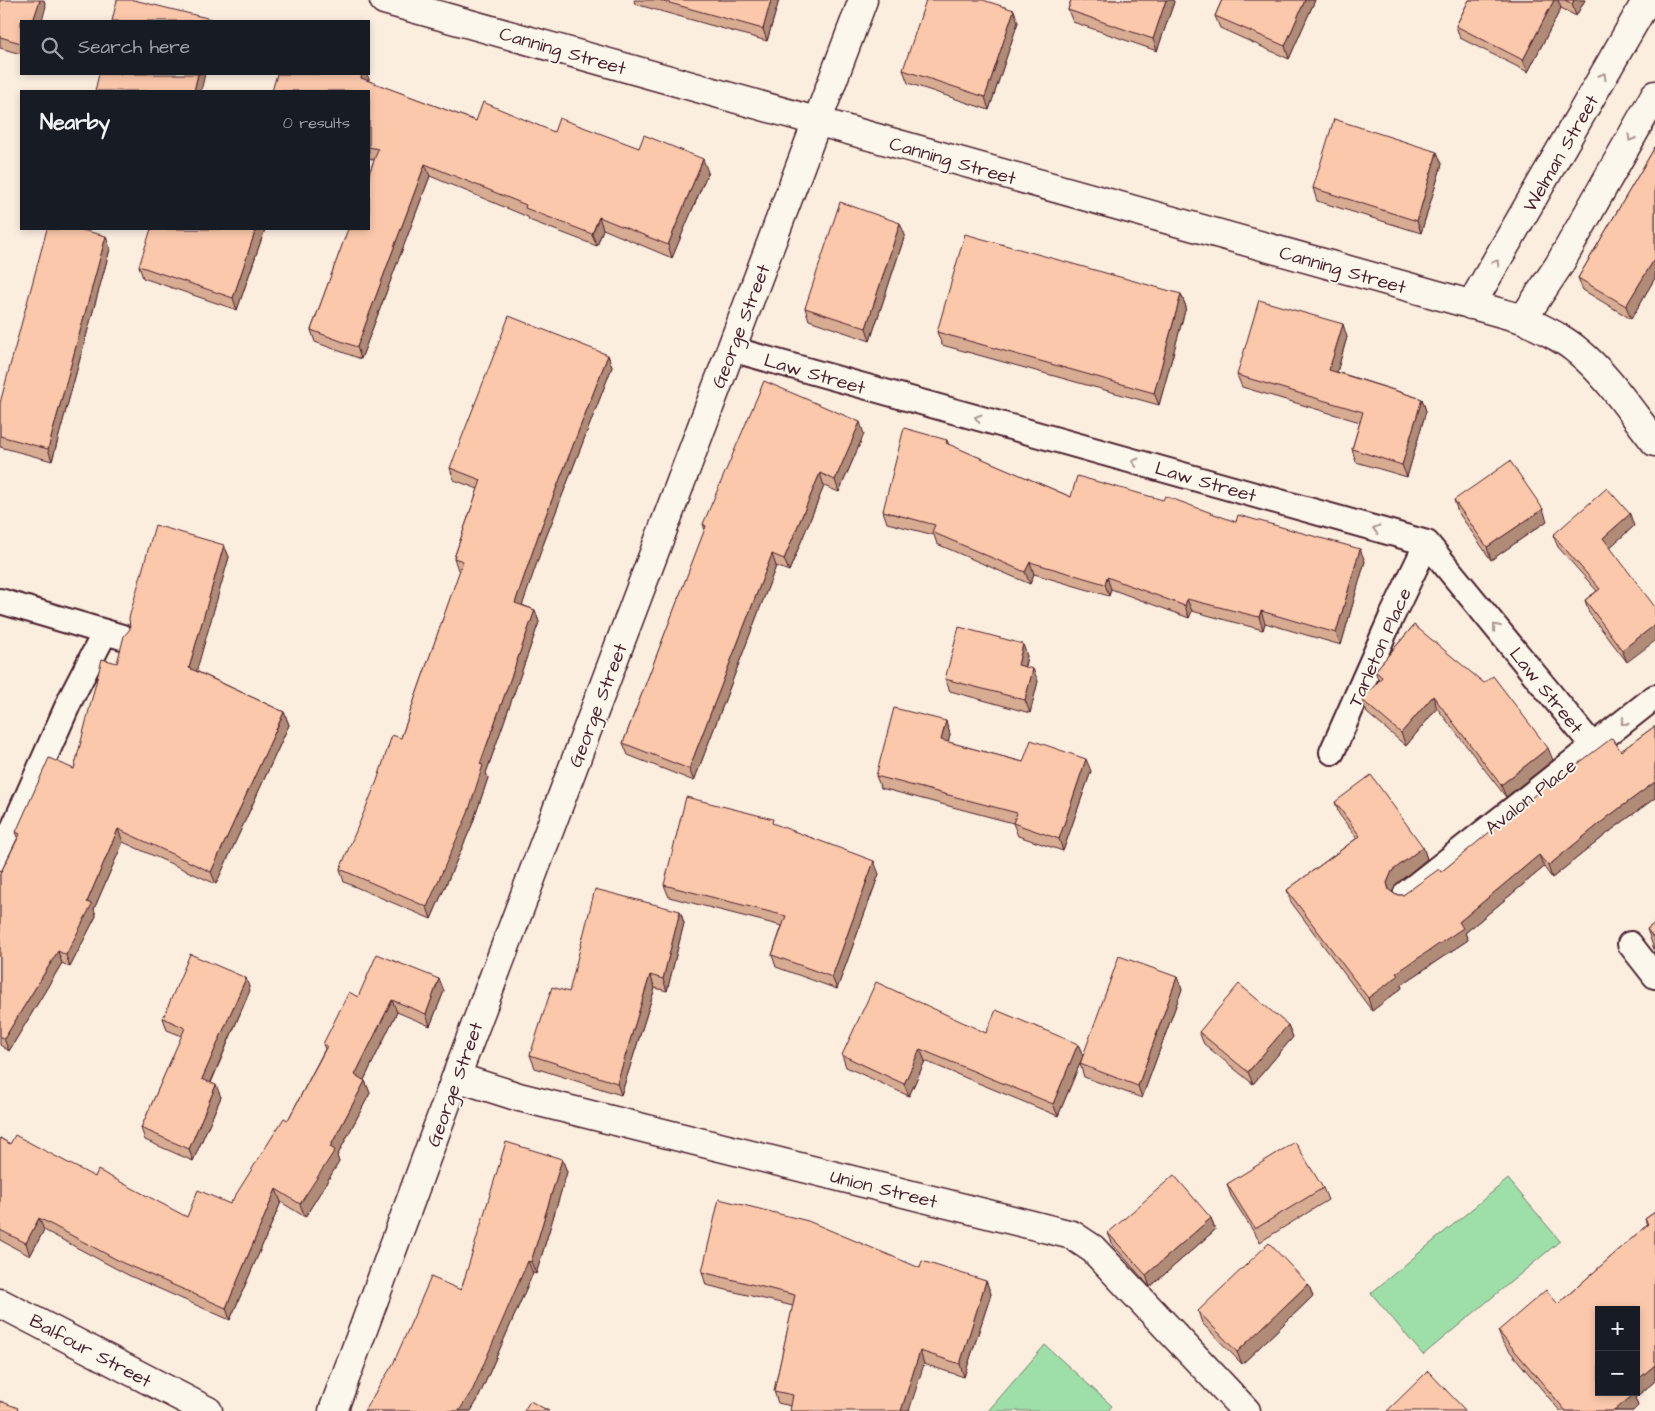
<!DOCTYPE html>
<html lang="en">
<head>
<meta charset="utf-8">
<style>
  body { margin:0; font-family:"Architects Daughter",sans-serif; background:#20242c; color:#f1f3f6 }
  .controls { position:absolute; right:15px; bottom:15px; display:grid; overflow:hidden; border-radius:0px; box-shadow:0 2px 8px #0003 }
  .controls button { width:45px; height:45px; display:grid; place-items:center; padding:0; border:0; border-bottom:1px solid #363941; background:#171b24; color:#f1f3f6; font:25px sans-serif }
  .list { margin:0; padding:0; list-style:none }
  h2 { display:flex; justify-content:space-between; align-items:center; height:65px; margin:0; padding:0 20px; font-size:21px }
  h2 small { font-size:16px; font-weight:400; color:#9ea1a6 }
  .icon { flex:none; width:28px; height:28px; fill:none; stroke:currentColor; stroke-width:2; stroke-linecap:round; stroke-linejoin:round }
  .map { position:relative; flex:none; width:1655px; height:1411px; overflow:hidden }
  .search { position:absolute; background:#171b24; box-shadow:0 2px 8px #0003; left:20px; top:20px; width:350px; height:55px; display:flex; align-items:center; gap:12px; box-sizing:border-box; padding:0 18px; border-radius:0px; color:#9ea1a6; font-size:19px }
  .panel { position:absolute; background:#171b24; box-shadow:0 2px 8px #0003; left:20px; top:90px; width:350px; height:140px; border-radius:0px }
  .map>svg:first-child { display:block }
</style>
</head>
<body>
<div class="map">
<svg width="1655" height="1411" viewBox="0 0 1655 1411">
  <rect width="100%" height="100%" fill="#fbeedf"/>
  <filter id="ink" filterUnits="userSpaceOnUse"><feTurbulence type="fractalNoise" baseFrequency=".02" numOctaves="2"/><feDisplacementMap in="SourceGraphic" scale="10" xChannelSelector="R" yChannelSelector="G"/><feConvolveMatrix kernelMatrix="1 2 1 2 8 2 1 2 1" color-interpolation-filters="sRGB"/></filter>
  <g filter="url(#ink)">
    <path fill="#9edfa9" stroke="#747f6a" d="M 1508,1179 L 1560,1241 L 1423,1355 L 1371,1293 Z
      M 1045,1345 L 1112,1406 L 1108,1411 L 988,1411 Z"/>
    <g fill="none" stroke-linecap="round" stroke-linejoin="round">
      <defs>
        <path id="service" d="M 731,349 L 1427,543 L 1593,746
          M 0,601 L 122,637
          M 1332,752 L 1391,618 L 1427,543
          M 0,858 L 71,698 L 105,632
          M 1405,894 L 1655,697
          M 1630,944 L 1655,976"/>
        <path id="minor" d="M 384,0 L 1523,319 C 1542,329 1562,337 1579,352 C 1608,376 1631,412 1655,442
          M 1471,305 L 1647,0
          M 1523,319 L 1559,265 L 1655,95
          M 456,1077 L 519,1097 L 1072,1235 L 1093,1249 L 1246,1411
          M 0,1303 L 208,1411
          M 333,1411 L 456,1077 L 863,0"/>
      </defs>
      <use href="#service" stroke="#4a1f2b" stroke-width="28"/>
      <use href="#minor" stroke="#4a1f2b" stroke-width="31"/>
      <use href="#service" stroke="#fbf7ec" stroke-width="24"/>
      <use href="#minor" stroke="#fbf7ec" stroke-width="28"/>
    </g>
    <path fill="#d8ac93" stroke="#4a1f2b" d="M 0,0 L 46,6 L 21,21 L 21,54 L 0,48 Z
      M 634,0 L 779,0 L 767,41 L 635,4 Z
      M 1071,0 L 1173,0 L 1174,2 L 1157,51 L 1073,22 L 1068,10 Z
      M 1222,0 L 1315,0 L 1289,59 L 1220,28 L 1215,16 Z
      M 1469,0 L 1585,0 L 1576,16 L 1561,8 L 1528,72 L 1460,38 L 1456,26 Z
      M 1018,22 L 989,110 L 908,83 L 903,70 Z
      M 369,79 L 368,81 L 476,121 L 554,132 L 639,148 L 708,172 L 672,258 L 603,229 L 597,246 L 529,220 L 528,217 L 430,176 L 361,359 L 315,342 L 311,330 L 374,160 L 369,158 L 369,91 L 272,91 Z
      M 1655,147 L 1655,278 L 1631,319 L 1583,290 L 1578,278 Z
      M 1442,164 L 1421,233 L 1317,201 L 1313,188 Z
      M 265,229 L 237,310 L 143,278 L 139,266 Z
      M 905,235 L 870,341 L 809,320 L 805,308 Z
      M 110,249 L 52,461 L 0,447 L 0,403 Z
      M 1181,294 L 1186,307 L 1159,405 L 942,345 L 937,332 Z
      M 1347,337 L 1337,372 L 1422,399 L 1426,411 L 1407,477 L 1356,462 L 1352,449 L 1360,422 L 1242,387 L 1237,375 Z
      M 608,355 L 612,367 L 543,545 L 522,605 L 535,610 L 539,622 L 486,773 L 488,778 L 472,825 L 431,919 L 344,882 L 340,869 L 401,738 L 460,571 L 458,570 L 454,558 L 478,489 L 454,480 L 450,468 Z
      M 864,434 L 839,492 L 824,486 L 789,571 L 776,566 L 694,781 L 628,755 L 623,743 L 705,530 L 703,524 Z
      M 947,440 L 949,445 L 1071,497 L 1236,522 L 1365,561 L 1341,645 L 1265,623 L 1263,630 L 1192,611 L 1189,618 L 1111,589 L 1109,596 L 1034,574 L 1030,584 L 937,544 L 934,535 L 887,523 L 883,511 Z
      M 1454,500 L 1547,521 L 1491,560 L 1458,512 Z
      M 1634,526 L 1610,547 L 1627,662 L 1589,613 L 1585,600 L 1597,591 L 1558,547 L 1553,535 Z
      M 224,545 L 229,557 L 196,671 L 284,712 L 289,725 L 216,884 L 123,842 L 94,909 L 96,916 L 70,967 L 62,963 L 9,1051 L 0,1045 L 0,874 L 18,837 L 16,832 L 74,769 L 117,663 Z
      M 1414,625 L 1553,760 L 1506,797 L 1437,708 L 1406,746 L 1367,713 L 1362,700 L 1379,681 L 1375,671 Z
      M 1027,656 L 1025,667 L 1038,681 L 1030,713 L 950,691 L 945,679 Z
      M 946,721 L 950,734 L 948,742 L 1023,762 L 1091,771 L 1063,851 L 1018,836 L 1013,823 L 881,788 L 876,776 Z
      M 1655,726 L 1655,798 L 1613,829 L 1552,878 L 1544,867 L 1465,933 L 1468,940 L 1401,985 L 1402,988 L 1372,1011 L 1291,902 L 1287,890 L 1357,838 L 1339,814 L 1335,802 L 1423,847 L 1427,859 L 1396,884 L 1393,892 L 1396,895 L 1403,895 L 1441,872 L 1567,772 L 1621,751 Z
      M 775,825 L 879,874 L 837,989 L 776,967 L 772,955 L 782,926 L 669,897 L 664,885 Z
      M 680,911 L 684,923 L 667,991 L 655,988 L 621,1095 L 535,1068 L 530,1055 L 569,992 Z
      M 1655,923 L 1655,952 L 1647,929 Z
      M 439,979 L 444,991 L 430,1026 L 397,1012 L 364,1080 L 365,1081 L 370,1093 L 337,1156 L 339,1162 L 305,1217 L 281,1202 L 230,1320 L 128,1275 L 44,1230 L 30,1256 L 0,1240 L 0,1138 L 10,1144 L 95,1177 L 187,1217 L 230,1204 L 288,1120 L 325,1049 L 323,1044 L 358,997 Z
      M 1182,989 L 1142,1098 L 1084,1077 L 1080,1064 Z
      M 250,990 L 211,1083 L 221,1097 L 193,1161 L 145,1140 L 141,1128 L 182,1036 L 167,1030 L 163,1018 Z
      M 1288,1025 L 1293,1037 L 1253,1084 L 1204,1044 L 1199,1032 Z
      M 986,1033 L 1078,1044 L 1083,1056 L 1058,1116 L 925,1061 L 909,1096 L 846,1067 L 842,1055 Z
      M 562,1159 L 567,1172 L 536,1274 L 533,1273 L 477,1401 L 471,1411 L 364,1411 L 461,1290 Z
      M 1227,1184 L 1323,1188 L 1328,1200 L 1260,1242 L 1231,1196 Z
      M 1655,1212 L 1655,1381 L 1635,1398 L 1638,1406 L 1633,1411 L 1560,1411 L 1503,1343 L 1498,1331 L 1558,1304 L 1647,1225 L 1645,1219 Z
      M 1211,1218 L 1215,1230 L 1150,1287 L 1113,1245 L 1108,1233 Z
      M 920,1268 L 986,1281 L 991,1294 L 964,1377 L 924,1364 L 791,1406 L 778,1403 L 774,1391 L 793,1306 L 706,1285 L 702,1272 Z
      M 1308,1284 L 1313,1296 L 1242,1364 L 1202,1323 L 1198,1311 Z"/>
    <path fill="#b08c78" stroke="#4a1f2b" d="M 40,0 L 44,0 L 46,6 L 42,21 L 33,21 Z
      M 771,0 L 779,0 L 767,41 L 763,29 Z
      M 1166,0 L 1173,0 L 1174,2 L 1157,51 L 1153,39 Z
      M 1305,0 L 1315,0 L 1289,59 L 1285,46 Z
      M 1554,0 L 1558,0 L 1561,8 L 1528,72 L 1523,60 Z
      M 1574,0 L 1585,0 L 1576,16 L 1572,4 Z
      M 1014,10 L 1018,22 L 989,110 L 985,97 Z
      M 198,74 L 205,74 L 201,91 L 194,91 Z
      M 362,74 L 367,74 L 369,79 L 366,90 L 361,78 Z
      M 1437,152 L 1442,164 L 1421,233 L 1417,221 Z
      M 703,159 L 708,172 L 672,258 L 668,245 Z
      M 425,164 L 430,176 L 361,359 L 357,347 Z
      M 599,217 L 603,229 L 597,246 L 592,234 Z
      M 900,223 L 905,235 L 870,341 L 866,328 Z
      M 256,229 L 265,229 L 237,310 L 233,298 Z
      M 106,236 L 110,249 L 52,461 L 48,449 Z
      M 1655,258 L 1655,278 L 1631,319 L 1626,306 Z
      M 1181,294 L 1186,307 L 1159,405 L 1154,393 Z
      M 1343,324 L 1347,337 L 1334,382 L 1329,370 Z
      M 608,355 L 612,367 L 543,545 L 519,615 L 515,603 L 539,533 Z
      M 1422,399 L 1426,411 L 1407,477 L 1402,465 Z
      M 860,422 L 864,434 L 839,492 L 835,480 Z
      M 820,473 L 824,486 L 789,571 L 784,559 Z
      M 1543,509 L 1547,521 L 1491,560 L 1487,547 Z
      M 1630,514 L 1634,526 L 1607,550 L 1603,538 Z
      M 224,545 L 229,557 L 194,680 L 189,668 Z
      M 1360,549 L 1365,561 L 1341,645 L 1336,633 Z
      M 772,554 L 776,566 L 694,781 L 689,769 Z
      M 1030,562 L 1034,574 L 1030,584 L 1025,572 Z
      M 1107,577 L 1111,589 L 1109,596 L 1105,584 Z
      M 1187,599 L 1192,611 L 1189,618 L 1185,606 Z
      M 535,610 L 539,622 L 486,773 L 488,778 L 472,825 L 431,919 L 427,907 L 480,764 Z
      M 1261,611 L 1265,623 L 1263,630 L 1259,617 Z
      M 1655,625 L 1655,641 L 1627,662 L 1622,650 Z
      M 1023,644 L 1027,656 L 1022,677 L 1018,665 Z
      M 1033,669 L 1038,681 L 1030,713 L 1025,700 Z
      M 1433,696 L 1437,708 L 1406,746 L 1401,733 Z
      M 284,712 L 289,725 L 216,884 L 211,872 Z
      M 946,721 L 950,734 L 946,753 L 941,740 Z
      M 1548,748 L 1553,760 L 1506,797 L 1501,785 Z
      M 1086,759 L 1091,771 L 1063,851 L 1059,839 Z
      M 1655,782 L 1655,798 L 1613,829 L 1552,878 L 1548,866 L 1609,816 Z
      M 118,829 L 123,842 L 94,909 L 96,916 L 70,967 L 66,955 L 87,902 Z
      M 1423,847 L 1427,859 L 1396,884 L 1391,895 L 1387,883 L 1392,871 Z
      M 1539,855 L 1544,867 L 1465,933 L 1468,940 L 1401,985 L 1402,988 L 1372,1011 L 1368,998 L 1396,973 L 1459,922 Z
      M 874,861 L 879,874 L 837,989 L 832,977 Z
      M 680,911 L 684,923 L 667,991 L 663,979 Z
      M 58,951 L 62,963 L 9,1051 L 4,1039 Z
      M 650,975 L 655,988 L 621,1095 L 617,1083 Z
      M 1177,977 L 1182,989 L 1142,1098 L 1138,1086 Z
      M 246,978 L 250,990 L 207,1091 L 202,1079 Z
      M 439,979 L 444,991 L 430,1026 L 426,1014 Z
      M 392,1000 L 397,1012 L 360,1088 L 355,1075 Z
      M 1288,1025 L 1293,1037 L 1253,1084 L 1248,1072 Z
      M 1078,1044 L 1083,1056 L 1058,1116 L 1053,1104 Z
      M 920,1049 L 925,1061 L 909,1096 L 904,1084 Z
      M 365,1081 L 370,1093 L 337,1156 L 339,1162 L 305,1217 L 300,1204 Z
      M 216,1085 L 221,1097 L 193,1161 L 189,1149 Z
      M 562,1159 L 567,1172 L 536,1274 L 531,1262 Z
      M 276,1189 L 281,1202 L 230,1320 L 226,1308 Z
      M 39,1218 L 44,1230 L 30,1256 L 26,1243 Z
      M 1211,1218 L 1215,1230 L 1150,1287 L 1146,1275 Z
      M 528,1261 L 533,1273 L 477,1401 L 471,1411 L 459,1411 Z
      M 986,1281 L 991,1294 L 964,1377 L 960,1364 Z
      M 1308,1284 L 1313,1296 L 1242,1364 L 1237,1352 Z
      M 920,1351 L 924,1364 L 909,1411 L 901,1411 Z
      M 1655,1365 L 1655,1381 L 1635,1398 L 1638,1406 L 1633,1411 L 1614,1411 L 1630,1392 L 1636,1392 L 1636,1381 Z"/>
    <path fill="#fbc8ab" stroke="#4a1f2b" d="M 0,0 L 40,0 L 33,21 L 21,21 L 21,43 L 0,37 Z
      M 117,0 L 134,0 L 211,19 L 211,21 L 112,21 Z
      M 659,0 L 771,0 L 763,29 Z
      M 926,0 L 983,0 L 1014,10 L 985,97 L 903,70 Z
      M 1071,0 L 1166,0 L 1153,39 L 1068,10 Z
      M 1222,0 L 1305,0 L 1285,46 L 1215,16 Z
      M 1469,0 L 1554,0 L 1523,60 L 1456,26 Z
      M 1565,0 L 1574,0 L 1572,4 Z
      M 99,74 L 198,74 L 194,91 L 95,91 Z
      M 277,74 L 362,74 L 361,78 L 476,121 L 483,102 L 554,132 L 559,118 L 639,148 L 644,135 L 703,159 L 668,245 L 599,217 L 592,234 L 525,208 L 526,205 L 425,164 L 357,347 L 311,330 L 348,229 L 369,229 L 369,174 L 378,149 L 369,147 L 369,91 L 272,91 Z
      M 1334,119 L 1437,152 L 1417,221 L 1313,188 Z
      M 1655,147 L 1655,258 L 1626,306 L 1578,278 Z
      M 840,202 L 900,223 L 866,328 L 805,308 Z
      M 47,229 L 78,229 L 106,236 L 48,449 L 0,436 L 0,403 Z
      M 151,229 L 256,229 L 233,298 L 139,266 Z
      M 965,234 L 1181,294 L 1154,393 L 937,332 Z
      M 1259,300 L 1343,324 L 1329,370 L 1422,399 L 1402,465 L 1352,449 L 1363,412 L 1237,375 Z
      M 509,316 L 608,355 L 539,533 L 515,603 L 535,610 L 480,764 L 483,765 L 468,813 L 427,907 L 340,869 L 377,781 L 392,735 L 401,738 L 463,561 L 454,558 L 481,480 L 450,468 Z
      M 764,381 L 860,422 L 835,480 L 820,473 L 784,559 L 772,554 L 689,769 L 623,743 L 706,526 L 703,524 Z
      M 904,428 L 947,440 L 946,443 L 1071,497 L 1077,476 L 1163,500 L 1165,496 L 1236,522 L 1238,515 L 1360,549 L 1336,633 L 1261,611 L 1259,617 L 1187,599 L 1185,606 L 1107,577 L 1105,584 L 1030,562 L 1025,572 L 932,532 L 935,525 L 883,511 Z
      M 1510,461 L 1543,509 L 1487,547 L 1454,500 Z
      M 1607,488 L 1630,514 L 1603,538 L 1655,607 L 1655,625 L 1622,650 L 1585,600 L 1600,589 L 1553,535 Z
      M 155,525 L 224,545 L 189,668 L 284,712 L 211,872 L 118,829 L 87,902 L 92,904 L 66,955 L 58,951 L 4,1039 L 0,1036 L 0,874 L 20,834 L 16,832 L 49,758 L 74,769 L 102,659 L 117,663 L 124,636 L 130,629 L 129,618 Z
      M 1414,625 L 1484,683 L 1493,676 L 1548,748 L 1501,785 L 1433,696 L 1401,733 L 1362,700 L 1382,677 L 1375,671 Z
      M 959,627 L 1023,644 L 1018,665 L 1033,669 L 1025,700 L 945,679 Z
      M 894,708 L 946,721 L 941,740 L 1023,762 L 1031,740 L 1086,759 L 1059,839 L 1013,823 L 1017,813 L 876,776 Z
      M 1655,726 L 1655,782 L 1609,816 L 1548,866 L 1539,855 L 1459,922 L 1463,928 L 1396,973 L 1398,976 L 1368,998 L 1287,890 L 1360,836 L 1335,802 L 1371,775 L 1423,847 L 1392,871 L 1387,883 L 1389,890 L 1396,895 L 1403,895 L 1439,869 L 1441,872 L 1565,770 L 1567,772 L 1612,738 L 1621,751 Z
      M 686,797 L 773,819 L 772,823 L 874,861 L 832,977 L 772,955 L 786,916 L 664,885 Z
      M 595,889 L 680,911 L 663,979 L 650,975 L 617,1083 L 530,1055 L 552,987 L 569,992 Z
      M 1655,923 L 1655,940 L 1647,929 Z
      M 190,954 L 246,978 L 202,1079 L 216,1085 L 189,1149 L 141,1128 L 185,1028 L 163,1018 Z
      M 377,954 L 439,979 L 426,1014 L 392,1000 L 355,1075 L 365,1081 L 330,1147 L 335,1150 L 300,1204 L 276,1189 L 226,1308 L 123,1263 L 39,1218 L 26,1243 L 0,1230 L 0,1138 L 10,1144 L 15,1135 L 95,1177 L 98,1170 L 187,1217 L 198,1190 L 230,1204 L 284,1118 L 288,1120 L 327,1046 L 323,1044 L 349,992 L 358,997 Z
      M 1119,956 L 1177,977 L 1138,1086 L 1080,1064 Z
      M 876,982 L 986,1033 L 996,1010 L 1078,1044 L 1053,1104 L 920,1049 L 904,1084 L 842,1055 Z
      M 1239,984 L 1288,1025 L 1248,1072 L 1199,1032 Z
      M 506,1142 L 562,1159 L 531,1262 L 528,1261 L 473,1389 L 459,1411 L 364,1411 L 393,1364 L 431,1277 L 461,1290 Z
      M 1295,1142 L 1323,1188 L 1255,1229 L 1227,1184 Z
      M 1174,1175 L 1211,1218 L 1146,1275 L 1108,1233 Z
      M 719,1199 L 808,1221 L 920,1268 L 922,1261 L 986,1281 L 960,1364 L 920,1351 L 901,1411 L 790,1411 L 793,1395 L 774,1391 L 795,1295 L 702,1272 Z
      M 1655,1212 L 1655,1365 L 1636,1381 L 1636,1310 L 1599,1310 L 1599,1392 L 1632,1392 L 1634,1394 L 1614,1411 L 1566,1411 L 1498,1331 L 1546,1290 L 1558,1304 L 1648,1224 L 1645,1219 Z
      M 1269,1243 L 1308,1284 L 1237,1352 L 1198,1311 Z
      M 1428,1371 L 1466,1411 L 1387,1411 Z
      M 0,1401 L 18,1408 L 17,1411 L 0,1411 Z
      M 530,1401 L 549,1411 L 524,1411 Z"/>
    <defs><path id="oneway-chevron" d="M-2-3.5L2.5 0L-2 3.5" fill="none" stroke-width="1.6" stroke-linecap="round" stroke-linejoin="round" transform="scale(1.25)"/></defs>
    <g stroke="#ab9695">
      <use href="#oneway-chevron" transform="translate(1603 76) rotate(-60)"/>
      <use href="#oneway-chevron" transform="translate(1631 138) rotate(120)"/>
      <use href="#oneway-chevron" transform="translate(1496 263) rotate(-59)"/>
      <use href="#oneway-chevron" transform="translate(978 418) rotate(-164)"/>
      <use href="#oneway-chevron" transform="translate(1135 462) rotate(-164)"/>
      <use href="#oneway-chevron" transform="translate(1376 529) rotate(-164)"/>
      <use href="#oneway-chevron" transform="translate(1496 627) rotate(-129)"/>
      <use href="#oneway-chevron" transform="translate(1624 722) rotate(141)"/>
    </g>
  </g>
  <g text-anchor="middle" stroke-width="4" stroke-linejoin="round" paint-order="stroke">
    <g font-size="19" fill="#4a1f2b" stroke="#fbf7ec">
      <text transform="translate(563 50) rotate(16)" y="7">Canning Street</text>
      <text transform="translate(1560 153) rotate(-60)" y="7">Welman Street</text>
      <text transform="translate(953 160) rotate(16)" y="7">Canning Street</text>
      <text transform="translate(1343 269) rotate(16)" y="7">Canning Street</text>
      <text transform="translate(740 326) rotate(-69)" y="7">George Street</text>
      <text transform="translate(815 373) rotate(16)" y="7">Law Street</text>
      <text transform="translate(1206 481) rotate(16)" y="7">Law Street</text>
      <text transform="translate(1379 647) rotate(-66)" y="7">Tarleton Place</text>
      <text transform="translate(1547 690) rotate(51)" y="7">Law Street</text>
      <text transform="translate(597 705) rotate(-69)" y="7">George Street</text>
      <text transform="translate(1530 796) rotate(-38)" y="7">Avalon Place</text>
      <text transform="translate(454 1084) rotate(-70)" y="7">George Street</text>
      <text transform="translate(884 1188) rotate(14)" y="7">Union Street</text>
      <text transform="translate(91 1350) rotate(28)" y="7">Balfour Street</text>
    </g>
  </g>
</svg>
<div class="controls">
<button>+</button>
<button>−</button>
</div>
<div class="search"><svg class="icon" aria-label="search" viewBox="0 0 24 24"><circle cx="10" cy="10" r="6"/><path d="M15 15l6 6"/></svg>Search here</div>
<section class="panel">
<h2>Nearby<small>0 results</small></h2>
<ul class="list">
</ul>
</section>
</div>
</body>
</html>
